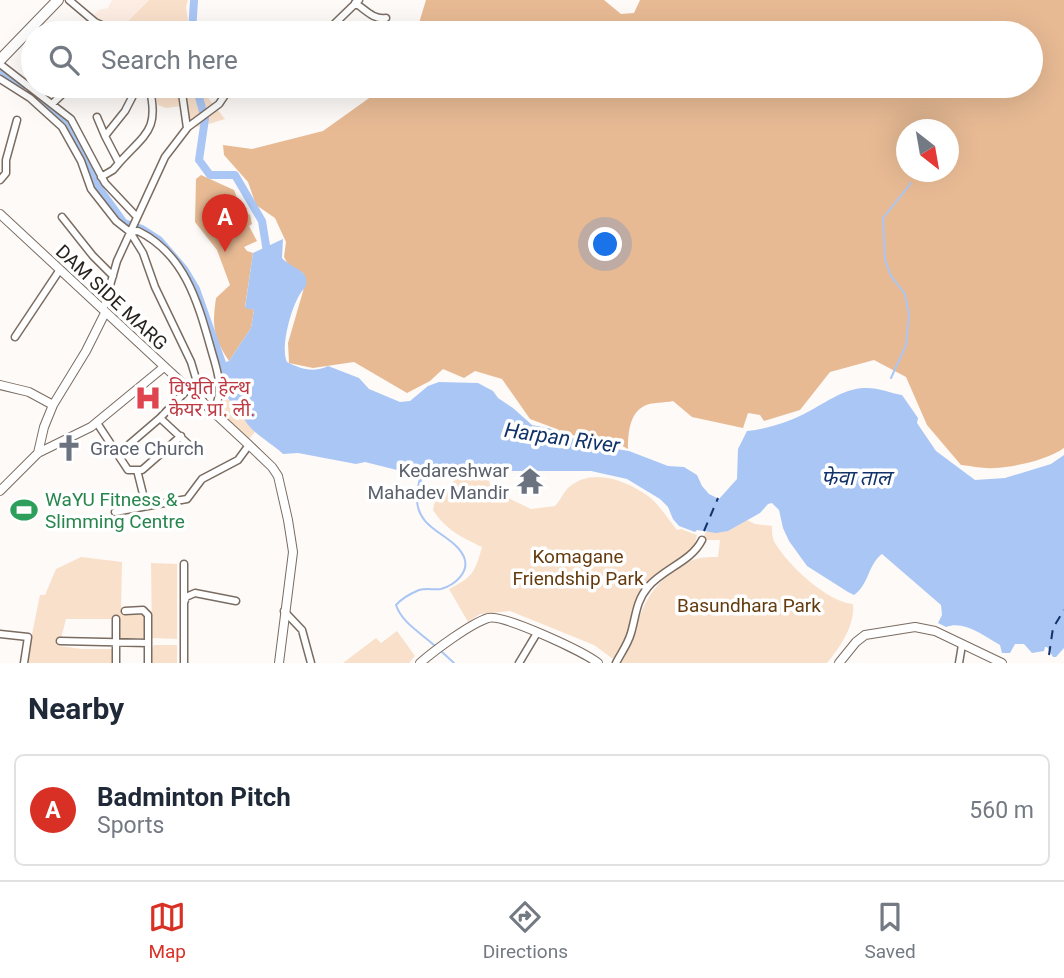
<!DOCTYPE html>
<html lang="en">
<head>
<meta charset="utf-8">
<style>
  body { margin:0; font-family:Roboto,"Noto Sans Devanagari",sans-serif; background:#f2f2f3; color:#1f2937 }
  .compass { position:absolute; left:896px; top:119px; width:63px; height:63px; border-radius:50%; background:#fff; box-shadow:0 7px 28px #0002; rotate:149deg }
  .you { position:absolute; left:606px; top:245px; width:24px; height:24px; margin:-18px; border:5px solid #fff; border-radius:50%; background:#1a73e8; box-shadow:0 0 0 10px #1a73e833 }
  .badge { display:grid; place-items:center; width:46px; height:46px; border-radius:50%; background:#d93025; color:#fff; font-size:23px; font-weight:700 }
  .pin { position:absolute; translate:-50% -58px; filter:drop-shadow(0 2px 4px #0008) }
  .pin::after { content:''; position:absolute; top:37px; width:24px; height:21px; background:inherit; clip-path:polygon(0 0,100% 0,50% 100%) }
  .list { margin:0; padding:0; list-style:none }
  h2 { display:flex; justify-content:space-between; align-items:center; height:91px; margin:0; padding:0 28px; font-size:30px }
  h2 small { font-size:23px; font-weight:400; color:#747a83 }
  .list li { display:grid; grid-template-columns:46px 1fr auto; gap:21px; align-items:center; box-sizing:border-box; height:112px; margin:0 14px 14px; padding:0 14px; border:2px solid #e0e1e3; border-radius:10px }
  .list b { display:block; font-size:26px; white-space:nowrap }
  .list p { margin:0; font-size:23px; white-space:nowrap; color:#747a83 }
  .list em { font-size:23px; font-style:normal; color:#747a83 }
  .icon { flex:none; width:38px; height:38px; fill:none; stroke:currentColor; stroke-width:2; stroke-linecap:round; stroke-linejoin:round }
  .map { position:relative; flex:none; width:1064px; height:663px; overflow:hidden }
  .search { position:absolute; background:#fff; box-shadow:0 7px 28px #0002; left:21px; right:21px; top:21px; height:77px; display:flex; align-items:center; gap:18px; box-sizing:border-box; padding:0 24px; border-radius:38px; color:#747a83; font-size:26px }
  .sheet { height:217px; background:#fff }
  nav { display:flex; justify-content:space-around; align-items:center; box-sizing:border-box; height:98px; border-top:2px solid #e0e1e3; background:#fff; font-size:19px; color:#747a83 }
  nav a { display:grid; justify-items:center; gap:4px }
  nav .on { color:#d93025 }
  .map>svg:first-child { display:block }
</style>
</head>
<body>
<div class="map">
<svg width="1064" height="663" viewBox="0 0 1064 663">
  <rect width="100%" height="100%" fill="#fdfaf8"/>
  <path fill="#feede2" d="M 112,0 L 149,0 L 119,30 L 96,20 L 93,16 L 99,10 L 108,8 Z"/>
  <path fill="#f9e0cb" d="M 149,0 L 188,0 L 186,7 L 190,33 L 123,33 L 119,30 Z
    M 153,86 L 180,86 L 181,106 L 166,108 L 158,105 Z
    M 184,86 L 194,86 L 204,119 L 203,126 L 189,127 Z
    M 197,86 L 204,86 L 205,94 L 225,119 L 209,124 Z
    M 222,390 L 226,390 L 227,398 L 234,407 L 241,408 L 242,416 L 255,432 L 249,439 L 218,410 Z
    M 463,470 L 487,472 L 491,490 L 531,509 L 555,506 C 560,501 563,493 568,488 C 591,467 625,480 648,496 C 659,504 668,519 677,530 L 681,529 L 697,535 L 694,548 L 653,576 L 647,583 L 638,598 L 626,636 L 613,659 L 594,645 L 510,611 L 480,614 L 468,622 L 449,589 C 473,577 475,572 482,547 C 461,537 446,530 433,510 L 434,504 Z
    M 747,520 L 755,524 L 772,526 C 772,532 772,538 775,543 C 788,565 827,602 853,604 C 855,626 840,647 827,663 L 621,663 C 633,645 635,625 644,606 C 653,587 675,564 696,559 C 703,557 711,557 718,557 L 720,540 L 702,540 L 706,532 L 728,531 Z
    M 81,557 L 122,562 L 121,612 L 146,614 L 145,638 L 119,638 L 119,619 L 66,619 L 59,646 L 82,649 L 114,649 L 113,663 L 26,663 L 40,595 L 45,595 L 56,569 Z
    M 151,563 L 177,564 L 177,639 L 152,638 Z
    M 397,631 L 415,656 L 409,663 L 343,663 L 376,638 L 381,643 Z
    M 154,645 L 177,645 L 177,663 L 152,663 L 152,648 Z"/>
  <path fill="#e7ba94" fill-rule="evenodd" d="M 426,0 L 604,0 L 621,14 L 634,13 L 640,0 L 1064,0 L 1064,448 C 1047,460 1015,467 994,468 C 984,469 972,466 961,465 L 927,425 L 906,377 L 874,360 L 830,372 L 800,410 L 764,421 L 760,415 L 748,413 L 743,428 L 692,417 L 673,401 C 665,403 651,402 644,406 C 629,414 628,434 628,449 L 609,439 L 589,441 L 530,419 L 502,379 L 475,371 L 464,378 L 443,369 L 430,381 L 407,393 L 354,362 L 313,368 L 289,363 L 288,343 L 306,281 L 303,273 L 289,266 L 284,257 L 286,242 L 275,218 L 256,205 L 248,182 L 224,155 L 223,145 L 252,149 L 323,131 L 386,86 L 1031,86 L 1031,33 L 416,33 ZM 906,130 L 948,130 L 948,172 L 906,172 Z
    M 201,175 L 234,190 L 242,210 L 250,215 L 252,224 L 249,226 L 257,241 L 244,247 L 247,251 L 253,253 L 245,307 L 254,310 L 251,328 L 229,361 C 213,337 212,326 216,298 L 230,285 L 217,250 L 195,222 L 196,179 Z"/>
  <path fill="#a9c6f4" d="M 283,239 L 282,258 C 288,265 299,268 304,274 C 306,277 307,281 306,285 C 305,289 302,290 300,294 C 291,308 280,348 287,362 C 300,369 314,373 328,366 L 359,378 L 369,389 L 400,402 L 410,401 L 428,386 L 439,382 L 478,383 L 493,391 L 498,398 L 513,408 L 532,425 L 562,431 L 576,440 L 590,443 L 601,437 L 610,447 L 616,449 L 629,451 L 668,466 L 684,467 L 697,475 L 702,486 L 709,494 L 719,499 L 737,479 L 738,449 L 747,431 C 766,429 786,423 804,414 C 824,404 842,389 864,388 C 877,387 890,393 902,395 L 918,418 L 917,423 L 936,451 L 975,480 L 1005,478 L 1051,464 L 1064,455 L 1064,648 L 1056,657 L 1053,657 L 1047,647 L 1045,647 L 1044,651 L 1032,653 L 1024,644 L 1015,644 L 1010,653 L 1002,653 L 1000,645 C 984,636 964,620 946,627 L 938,623 L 942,615 L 941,605 L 882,554 C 868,564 869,585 854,595 L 848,592 L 807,566 L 789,541 L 783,528 L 779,510 L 772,503 L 768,504 L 760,513 L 728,531 L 716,533 L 697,530 L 695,532 L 679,526 L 673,519 L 668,507 L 660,499 L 627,479 L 591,471 L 492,471 L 469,467 L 448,478 L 425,476 L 422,480 L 419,500 L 414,500 L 419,478 L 417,475 L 365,462 L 356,464 L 298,453 L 283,454 C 269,440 243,430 241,408 L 234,407 L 226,395 L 220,364 L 229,361 L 251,328 L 254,310 L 245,308 L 253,253 Z"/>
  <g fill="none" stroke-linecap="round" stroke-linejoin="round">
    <path stroke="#a9c6f4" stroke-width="2" d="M 891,378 L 906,345 L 909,315 L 905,294 L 891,276 L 885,260 L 883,218 L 911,183
      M 417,500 C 418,531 454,534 464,557 C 470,572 455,585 441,589 C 434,590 426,588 419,590 C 412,593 402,598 396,605 C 402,623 421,633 435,646
      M 442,652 L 454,663"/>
    <path stroke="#a9c6f4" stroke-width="8" d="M 192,33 L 194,0
      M 0,71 L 24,85
      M 196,86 L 205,119 L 199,160 L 210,175 L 235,175 L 262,221 L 268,258
      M 42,100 L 69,122 L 101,191 L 124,223 L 142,229 L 159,240 L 184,269 L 196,289 L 222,363"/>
    <path stroke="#123369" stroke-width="2" stroke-dasharray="9 7" stroke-linecap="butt" d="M 704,531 L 718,498
      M 1049,655 L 1053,628 L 1064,610"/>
    <defs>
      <path id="minor" d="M 69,0 L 95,22 L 119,33
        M 355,3 C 365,9 373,20 386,18
        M 325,33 L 359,0
        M 0,64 L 71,119 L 105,183 L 137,217
        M 0,79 L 30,98 L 62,127 L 81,161 L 91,189 L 116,221 L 130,232 L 143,253 L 155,287 L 191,362 L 203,402
        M 183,86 L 182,93 L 187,128
        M 53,103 L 71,86
        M 97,117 L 105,136
        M 119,163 C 146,133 160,130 149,86
        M 101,177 L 113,170 L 119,163 L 105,136 L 125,111 L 138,86
        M 0,180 L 6,173 L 6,160 L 17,120
        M 62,217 L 93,256 L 113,276
        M 130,232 L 138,231 C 185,254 198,303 211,349 C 216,367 223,384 217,403 L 210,409
        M 103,310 L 117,261 L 165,157 L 188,127 L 219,104 L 231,86
        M 15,337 L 59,271
        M 160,418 L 189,445
        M 97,423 L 128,470 L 142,470 L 181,436
        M 118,454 L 160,418 L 188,389
        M 137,470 L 146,506
        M 115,512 L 187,499 L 202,479 L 238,460 L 249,445
        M 184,601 L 184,564
        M 125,611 L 143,610 L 148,615 L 148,663
        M 284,611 L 302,630 L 311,663
        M 0,634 L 28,637 L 24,663
        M 60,641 L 148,643
        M 116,663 L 116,619
        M 184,663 L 184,603 L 186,597 L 195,593 L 236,601
        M 519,663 L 537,633
        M 616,663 C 621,653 628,644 631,633 C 636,616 636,601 648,587 C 664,568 691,562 702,540
        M 959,663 L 962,645"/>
      <path id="major" d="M 0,214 L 249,445 L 272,467 L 278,476 L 288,520 L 293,552 L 279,663
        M 0,385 L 29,392 L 53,405
        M 38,453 L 44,427 L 53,405 L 86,351 L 105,313
        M 0,491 L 38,453 L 91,427 L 164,367
        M 420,663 C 435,650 470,624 488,618 C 504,614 584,652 598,663
        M 839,663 L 856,642 L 865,635 L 915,627 L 935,631 L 1002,663"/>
      <path id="highway" d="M 0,60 L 58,0"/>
    </defs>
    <use href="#minor" stroke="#7a6c61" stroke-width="9"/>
    <use href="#major" stroke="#7a6c61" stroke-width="10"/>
    <use href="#highway" stroke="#7a6c61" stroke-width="12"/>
    <use href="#minor" stroke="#fff" stroke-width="6"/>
    <use href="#major" stroke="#fff" stroke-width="8"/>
    <use href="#highway" stroke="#fff" stroke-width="10"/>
  </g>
  <defs>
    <symbol id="hospital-bare" viewBox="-9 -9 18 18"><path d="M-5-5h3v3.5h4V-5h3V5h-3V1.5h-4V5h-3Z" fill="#e0444e" stroke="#fff" stroke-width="2.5" paint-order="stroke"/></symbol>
    <symbol id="church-bare" viewBox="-9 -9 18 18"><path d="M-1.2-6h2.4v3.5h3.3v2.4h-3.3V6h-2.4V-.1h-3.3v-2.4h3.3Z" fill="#6b7280" stroke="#fff" stroke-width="2.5" paint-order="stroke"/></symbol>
    <symbol id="temple-bare" viewBox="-9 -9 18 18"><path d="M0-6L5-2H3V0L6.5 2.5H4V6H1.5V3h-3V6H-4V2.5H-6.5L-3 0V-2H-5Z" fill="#6b7280" stroke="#fff" stroke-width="2.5" paint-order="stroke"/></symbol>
    <symbol id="stadium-bare" viewBox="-9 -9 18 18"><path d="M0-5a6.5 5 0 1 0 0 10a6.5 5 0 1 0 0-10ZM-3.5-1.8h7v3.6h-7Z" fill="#2e9e5b" stroke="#fff" stroke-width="2.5" paint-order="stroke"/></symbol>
  </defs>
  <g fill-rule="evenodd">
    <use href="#hospital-bare" x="129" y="379" width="38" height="38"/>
    <use href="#church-bare" x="50" y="429" width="38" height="38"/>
    <use href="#temple-bare" x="511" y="462" width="38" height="38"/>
    <use href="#stadium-bare" x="5" y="491" width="38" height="38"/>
  </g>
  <g text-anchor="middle" stroke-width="7" stroke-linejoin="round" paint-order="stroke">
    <g font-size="19" fill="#28221d" stroke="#fff">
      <text transform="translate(112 297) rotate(43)" y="7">DAM SIDE MARG</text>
    </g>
    <g font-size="19" fill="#be3a42" stroke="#fff" text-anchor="start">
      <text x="169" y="394">विभूति हेल्थ<tspan x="169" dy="22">केयर प्रा. ली.</tspan></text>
    </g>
    <g font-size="19" fill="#5b616d" stroke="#fff" text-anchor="start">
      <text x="90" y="455">Grace Church</text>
      <text x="509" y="477" text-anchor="end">Kedareshwar<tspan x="509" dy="22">Mahadev Mandir</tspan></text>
    </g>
    <g font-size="19" fill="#27864d" stroke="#fff" text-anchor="start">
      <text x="45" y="506">WaYU Fitness &amp;<tspan x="45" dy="22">Slimming Centre</tspan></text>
    </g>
    <g font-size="19" fill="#653b0e" stroke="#fff">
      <text x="578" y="563">Komagane<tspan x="578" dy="22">Friendship Park</tspan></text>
      <text x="749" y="612">Basundhara Park</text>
    </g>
    <g font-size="21" font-style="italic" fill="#123369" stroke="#fff">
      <text transform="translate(562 438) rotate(8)" y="7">Harpan River</text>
      <text x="856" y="485">फेवा ताल</text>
    </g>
  </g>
</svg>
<svg class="compass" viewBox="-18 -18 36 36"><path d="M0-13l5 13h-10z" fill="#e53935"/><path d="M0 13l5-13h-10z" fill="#747a83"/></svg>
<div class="you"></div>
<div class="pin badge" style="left:225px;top:252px">A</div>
<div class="search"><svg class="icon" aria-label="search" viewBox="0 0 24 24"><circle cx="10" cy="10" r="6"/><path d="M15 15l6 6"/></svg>Search here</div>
</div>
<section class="sheet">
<h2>Nearby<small></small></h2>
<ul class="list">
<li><span class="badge">A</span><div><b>Badminton Pitch</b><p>Sports</p></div><em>560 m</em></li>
</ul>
</section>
<nav>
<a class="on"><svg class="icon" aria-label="map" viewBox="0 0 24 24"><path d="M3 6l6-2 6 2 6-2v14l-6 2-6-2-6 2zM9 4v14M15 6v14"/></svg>Map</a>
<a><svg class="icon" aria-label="directions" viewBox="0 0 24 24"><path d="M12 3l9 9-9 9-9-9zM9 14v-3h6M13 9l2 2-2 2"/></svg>Directions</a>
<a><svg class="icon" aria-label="saved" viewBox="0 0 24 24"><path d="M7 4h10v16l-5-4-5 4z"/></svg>Saved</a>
</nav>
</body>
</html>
